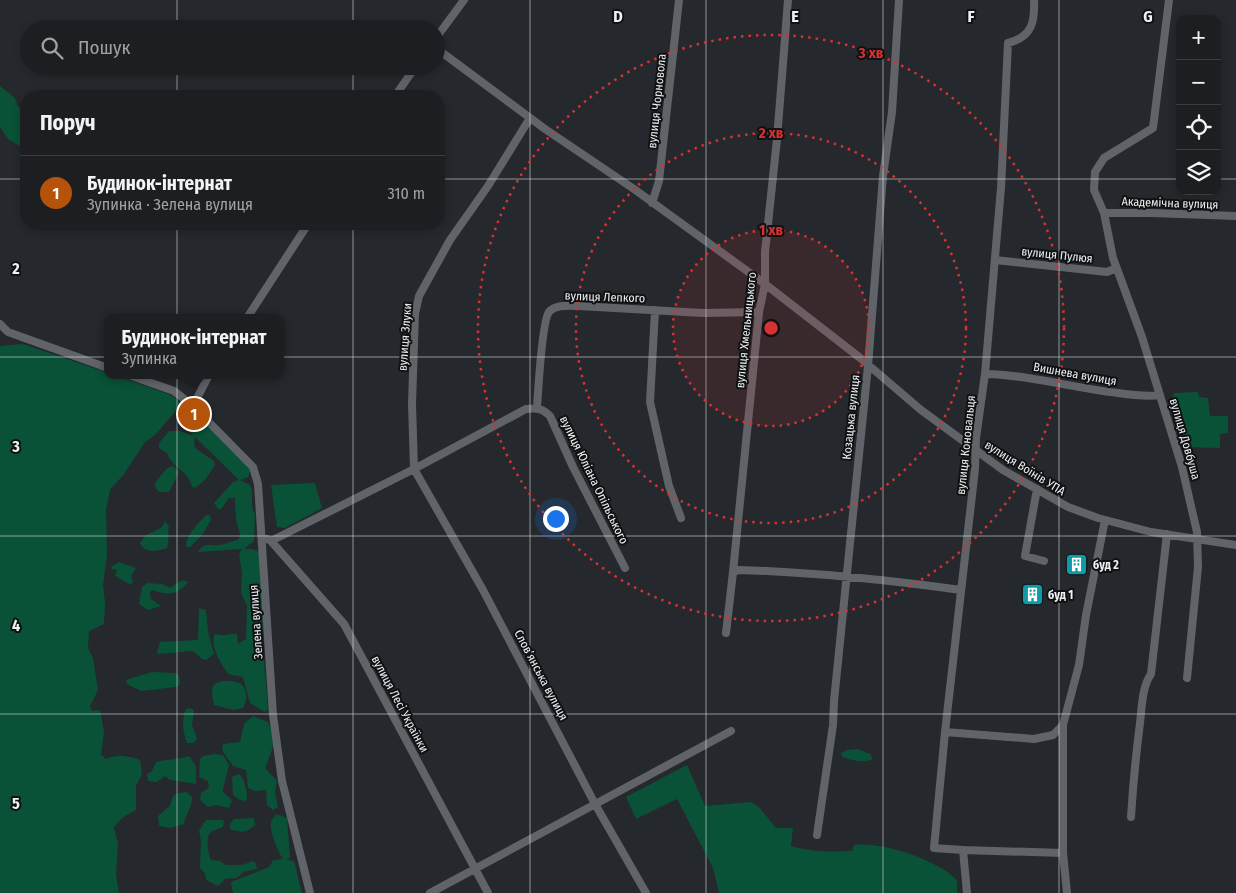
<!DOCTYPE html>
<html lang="uk">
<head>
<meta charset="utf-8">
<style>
  body { margin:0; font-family:"Fira Sans Condensed",sans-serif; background:#292b2e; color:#f1f3f6 }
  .controls { position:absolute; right:15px; top:15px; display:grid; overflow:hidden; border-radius:10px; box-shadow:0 2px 8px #0003 }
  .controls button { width:45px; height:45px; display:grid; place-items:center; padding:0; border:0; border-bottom:1px solid #3a3c3f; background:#1c1e21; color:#f1f3f6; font:25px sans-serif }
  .you { position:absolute; left:555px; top:518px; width:18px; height:18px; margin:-12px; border:4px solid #fff; border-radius:50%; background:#1a73e8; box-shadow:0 0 0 8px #1a73e833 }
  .badge { display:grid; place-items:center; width:32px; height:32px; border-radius:50%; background:#b45309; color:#fff; font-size:16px; font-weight:700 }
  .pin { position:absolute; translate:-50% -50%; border:2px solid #fff; box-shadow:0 1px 5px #0006 }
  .popup { position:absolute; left:104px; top:314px; width:180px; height:65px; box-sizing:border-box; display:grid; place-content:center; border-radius:10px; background:#1c1e21; filter:drop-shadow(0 1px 4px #0005); font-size:16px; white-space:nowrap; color:#a0a2a5 }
  .popup b { font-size:19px; color:#f1f3f6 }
  .popup::after { content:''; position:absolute; left:50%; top:100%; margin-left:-10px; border:10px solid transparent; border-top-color:#1c1e21 }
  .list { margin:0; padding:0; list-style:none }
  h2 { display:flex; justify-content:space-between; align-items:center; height:65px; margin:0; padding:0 20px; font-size:21px }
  h2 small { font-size:16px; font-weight:400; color:#a0a2a5 }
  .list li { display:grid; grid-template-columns:32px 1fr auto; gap:15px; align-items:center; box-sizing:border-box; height:75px; padding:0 20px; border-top:1px solid #3a3c3f }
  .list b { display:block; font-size:19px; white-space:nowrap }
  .list p { margin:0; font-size:16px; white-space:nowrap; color:#a0a2a5 }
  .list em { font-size:16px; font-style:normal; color:#a0a2a5 }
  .icon { flex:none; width:28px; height:28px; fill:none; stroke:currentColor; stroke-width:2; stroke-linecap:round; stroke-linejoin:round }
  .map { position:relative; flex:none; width:1236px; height:893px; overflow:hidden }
  .search { position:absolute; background:#1c1e21; box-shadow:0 2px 8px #0003; left:20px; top:20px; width:425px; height:55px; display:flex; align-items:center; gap:12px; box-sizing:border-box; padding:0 18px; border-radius:28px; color:#a0a2a5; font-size:19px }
  .panel { position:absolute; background:#1c1e21; box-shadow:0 2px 8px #0003; left:20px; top:90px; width:425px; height:140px; border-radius:20px }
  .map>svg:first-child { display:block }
</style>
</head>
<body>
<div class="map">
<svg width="1236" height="893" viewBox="0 0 1236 893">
  <rect width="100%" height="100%" fill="#25282c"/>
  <path fill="#095237" d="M 0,86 L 15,98 L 18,107 L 26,111 L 26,144 L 20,146 L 8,139 L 0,127 Z
    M 23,344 L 108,373 L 108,375 L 114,375 L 171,395 L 182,404 L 154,436 L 145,442 L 124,474 L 110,490 L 106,510 L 107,555 L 103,585 L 105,602 L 104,624 L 89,631 L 88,648 L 93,658 L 98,690 L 90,706 L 92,711 L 100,710 L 104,731 L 101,755 L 106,759 C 116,754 129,756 140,760 L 142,774 L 136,786 L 136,810 L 122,818 L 114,827 L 118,844 L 116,875 L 119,893 L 0,893 L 0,346 Z
    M 1198,392 L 1199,397 L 1208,398 L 1210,416 L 1228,416 L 1228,433 L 1220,434 L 1220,448 L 1184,447 L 1168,400 L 1173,398 L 1174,393 Z
    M 199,418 L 205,421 L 246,462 L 251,470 L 248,477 L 240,480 L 250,485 L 252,491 L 252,507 L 255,515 L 254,541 L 244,549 L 252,549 L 259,552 L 262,569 L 263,647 L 268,709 L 265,712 L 250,703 L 243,677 L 228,674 C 221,664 209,645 215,634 C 227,637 228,633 237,634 L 238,644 L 246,639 L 247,605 L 241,593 L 242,573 L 239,554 L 242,549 L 198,552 C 204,542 210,546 219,545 C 226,544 233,541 239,539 L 240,534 L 236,520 L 235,498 L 229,498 L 221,509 L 218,509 L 214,503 L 233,482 L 239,480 L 195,437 L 194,441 L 195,448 L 214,461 L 215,465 L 205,480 L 195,488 L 192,487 C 190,472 171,467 167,453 L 159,448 L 159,443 L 169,431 L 180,431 L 194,436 L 187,428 L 194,420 Z
    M 173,466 L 179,472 L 169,492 L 159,492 L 156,489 L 155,483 L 167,468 Z
    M 315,483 L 322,508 L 285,528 L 277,527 L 271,485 Z
    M 206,515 L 210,515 L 211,520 L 202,535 L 190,547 L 186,547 C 185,536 199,523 206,515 Z
    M 165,522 L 169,526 C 167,534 170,539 167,548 C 158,551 145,554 140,543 L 146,535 L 161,528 Z
    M 119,562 L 136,568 L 131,576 L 133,583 L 129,584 L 115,576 L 117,570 L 112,569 L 111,567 Z
    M 182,580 L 188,582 C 178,596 167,595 152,590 L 150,592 L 151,599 L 161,606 L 148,610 L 139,604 L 142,587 L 147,583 L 162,584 L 170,588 Z
    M 199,608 L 206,610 L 208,632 L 214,654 L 206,660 L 202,659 L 193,651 L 158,654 L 157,653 L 160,642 L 198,640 Z
    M 152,672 L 175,673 L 179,675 L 180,682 L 179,686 L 176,687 L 141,691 L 127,684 L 126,680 Z
    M 223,681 C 227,681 233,681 236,682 C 248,685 248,699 243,708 L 234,710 L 214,705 C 212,693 208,683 223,681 Z
    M 190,708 L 194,710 L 192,726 L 195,732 L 197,739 L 194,743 L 187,743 C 183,732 181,720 186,709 Z
    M 253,716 L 268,722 C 277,743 273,748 265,768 L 277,781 L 275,793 L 278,807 L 273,810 L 267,805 L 266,790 L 255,791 L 248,788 L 246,770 L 233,766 L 222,750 L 223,744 L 240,742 L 244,724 Z
    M 858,749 L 870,754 L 873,759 C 864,764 852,760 842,757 L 841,753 L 847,750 Z
    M 214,754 L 223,755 L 229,765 L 223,789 L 223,792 L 232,800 L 229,808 L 217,805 L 208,807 L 200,800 L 201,793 L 209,788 L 208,781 L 199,777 L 200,759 L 203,756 Z
    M 189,756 L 196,766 L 196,784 L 170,780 L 165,776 L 157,782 L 148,781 L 147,774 L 152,771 L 156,762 C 167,759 177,760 189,756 Z
    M 687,765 L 705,806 L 751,802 L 759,807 L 776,828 L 793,828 L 791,846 C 811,852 831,852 852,851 L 854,845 C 880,842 918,855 941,868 C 947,871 952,876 957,880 L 957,893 L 719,893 L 713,868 L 677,799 L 636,819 L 626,797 Z
    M 239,774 C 245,779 247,791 247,799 L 245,801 L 240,800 L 233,795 L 232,777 Z
    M 187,792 L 192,797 C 192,809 186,812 184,824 L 171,828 L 159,826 L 158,816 L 170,806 L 173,796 L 179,793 Z
    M 276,814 L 287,818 L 290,858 L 285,859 L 294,861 L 302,893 L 233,893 L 231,882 L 269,867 L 273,860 L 283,859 C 278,852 269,830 271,822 C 272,819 274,817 276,814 Z
    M 254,818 L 255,825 C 246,833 242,833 230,829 L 230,824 L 234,819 Z
    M 206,820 L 224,820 L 223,827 C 220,828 214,830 211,832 C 205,837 208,854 211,860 L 220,861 L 226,865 L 242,865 L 253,861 L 256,864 L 257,869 L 243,872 L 237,878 L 225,879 L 218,886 L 206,880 L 205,873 L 200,868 L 201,840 L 199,831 Z"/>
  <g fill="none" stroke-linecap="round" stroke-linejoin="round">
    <path stroke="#606469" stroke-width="8" d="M 1169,0 L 1153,128 L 1104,158 L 1095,172 L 1094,190 L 1104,213 L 1113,258 L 1142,337 L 1182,467 L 1197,532 L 1198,567 L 1187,678
      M 436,38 L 464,0
      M 436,48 L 545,129 L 634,189 L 765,284 L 859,357 L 921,410 L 1003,470 L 1068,507 L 1098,518 L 1151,532 L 1236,545
      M 395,96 L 416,66
      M 530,118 L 488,186 L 450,240 L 419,296 L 415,314 L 412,404 L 414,469 L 483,590 L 595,804 L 646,893
      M 652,203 L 659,181 L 679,0
      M 1104,213 L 1151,213 L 1236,216
      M 995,260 L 1107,272 L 1116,268
      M 655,310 L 650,402 L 669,486 L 681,518
      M 247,318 L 308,224
      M 0,324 L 8,332 L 108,368
      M 985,374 C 1030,375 1073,388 1118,393 C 1132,395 1146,397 1160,395
      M 129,375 L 174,391 L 193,406 L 253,467 L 258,484 L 273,715 L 282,781 L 310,893
      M 193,406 L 209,375
      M 537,408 C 538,393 542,321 549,312 C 556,304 570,306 579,306 L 703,313 L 759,312
      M 1037,489 L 1025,556 L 1044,561
      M 267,539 L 271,541 L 344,624 L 488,893
      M 271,541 L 414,469 L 526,409 C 537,408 542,408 550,416 L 573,467 L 625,568
      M 733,572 L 759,312 L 765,284 L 765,252 L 777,139 L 788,0
      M 726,633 L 733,572 L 739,570 C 813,572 888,580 961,590
      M 945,732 L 1034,739 L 1053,735 L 1063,725 L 1079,665 L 1086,615 L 1105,520
      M 1131,817 C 1133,785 1136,754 1140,723 C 1142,706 1142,687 1151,674 L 1167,534
      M 817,835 L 833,725 L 834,701 L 868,366 L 883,176 L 892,112 L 899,0
      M 963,850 L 1063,853 L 1067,893
      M 1063,853 L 1063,725
      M 430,893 L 731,731
      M 967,893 L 963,850 L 934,848 L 945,732 L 975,469 L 976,438 L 985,374 L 1001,188 L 1008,43 C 1032,37 1035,22 1034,0"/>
  </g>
  <path fill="none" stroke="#edeff2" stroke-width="1" stroke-opacity="0.55" d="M 177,0 L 177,29M 353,0 L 353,29M 530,0 L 530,893M 706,0 L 706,893M 883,0 L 883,893M 1059,0 L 1059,893M 177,66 L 177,96M 353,66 L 353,96M 0,179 L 26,179M 439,179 L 1180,179M 1217,179 L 1236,179M 177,224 L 177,893M 353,224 L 353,893M 0,357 L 1236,357M 0,536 L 1236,536M 0,714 L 1236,714"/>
  <circle cx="771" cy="328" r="98" fill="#d73232" fill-opacity=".12"/>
  <g fill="none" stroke="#d73232" stroke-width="2.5" stroke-dasharray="2.5 5">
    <circle cx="771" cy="328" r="98"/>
    <circle cx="771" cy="328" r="195"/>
    <circle cx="771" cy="328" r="293"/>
  </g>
  <defs>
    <symbol id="building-square" viewBox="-11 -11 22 22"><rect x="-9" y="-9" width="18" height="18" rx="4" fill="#0f9aa8" stroke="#0f1112"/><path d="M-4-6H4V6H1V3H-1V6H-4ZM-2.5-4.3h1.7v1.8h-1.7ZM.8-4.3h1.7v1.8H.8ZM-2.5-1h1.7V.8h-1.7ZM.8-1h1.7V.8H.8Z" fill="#fff"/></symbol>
  </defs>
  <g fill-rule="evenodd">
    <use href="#building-square" x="1064" y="552" width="25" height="25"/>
    <use href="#building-square" x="1020" y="582" width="25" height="25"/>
  </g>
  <g text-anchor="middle" stroke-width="4" stroke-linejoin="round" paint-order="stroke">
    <g font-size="12" fill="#edeff2" stroke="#0f1112">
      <text transform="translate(657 101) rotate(-84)" y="4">вулиця Чорновола</text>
      <text transform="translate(1170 203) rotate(2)" y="4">Академічна вулиця</text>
      <text transform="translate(1057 255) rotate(6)" y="4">вулиця Пулюя</text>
      <text transform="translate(605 297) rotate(2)" y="4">вулиця Лепкого</text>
      <text transform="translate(746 330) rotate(-84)" y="4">вулиця Хмельницького</text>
      <text transform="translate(405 337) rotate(-86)" y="4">вулиця Злуки</text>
      <text transform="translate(1075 374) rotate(10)" y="4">Вишнева вулиця</text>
      <text transform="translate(851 417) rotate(-84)" y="4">Козацька вулиця</text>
      <text transform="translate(1185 439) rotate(74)" y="4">вулиця Довбуша</text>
      <text transform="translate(966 445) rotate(-84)" y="4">вулиця Коновальця</text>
      <text transform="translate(1025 468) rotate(32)" y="4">вулиця Воїнів УПА</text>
      <text transform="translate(594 480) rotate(64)" y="4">вулиця Юліана Опільського</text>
      <text transform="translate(256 622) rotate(-94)" y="4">Зелена вулиця</text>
      <text transform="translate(541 675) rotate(62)" y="4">Словʼянська вулиця</text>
      <text transform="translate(400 704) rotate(62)" y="4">вулиця Лесі Українки</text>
    </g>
    <g font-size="12" font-weight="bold" fill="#edeff2" stroke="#0f1112" text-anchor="start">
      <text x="1093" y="569">буд 2</text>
      <text x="1048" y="599">буд 1</text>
    </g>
  </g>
  <g font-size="16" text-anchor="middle" font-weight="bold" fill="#edeff2" stroke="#0f1112" stroke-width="4" stroke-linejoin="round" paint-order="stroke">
    <text x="618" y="22">D</text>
    <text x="795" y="22">E</text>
    <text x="971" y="22">F</text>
    <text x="1148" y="22">G</text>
    <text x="16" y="274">2</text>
    <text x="16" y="452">3</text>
    <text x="16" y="631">4</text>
    <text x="16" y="809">5</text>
  </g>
  <circle cx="771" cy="328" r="8" fill="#d73232" stroke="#0f1112" stroke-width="2.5"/>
  <g font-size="15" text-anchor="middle" font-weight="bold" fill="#d73232" stroke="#0f1112" stroke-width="4" stroke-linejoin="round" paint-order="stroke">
    <text x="871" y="58">3 хв</text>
    <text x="771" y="138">2 хв</text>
    <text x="771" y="235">1 хв</text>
  </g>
</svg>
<div class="controls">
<button>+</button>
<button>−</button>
<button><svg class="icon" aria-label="locate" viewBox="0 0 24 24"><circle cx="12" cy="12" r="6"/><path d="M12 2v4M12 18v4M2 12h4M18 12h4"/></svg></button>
<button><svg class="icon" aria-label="layers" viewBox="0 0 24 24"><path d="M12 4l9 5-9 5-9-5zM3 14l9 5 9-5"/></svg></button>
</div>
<div class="you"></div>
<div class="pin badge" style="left:194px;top:414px">1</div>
<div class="popup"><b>Будинок-інтернат</b>Зупинка</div>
<div class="search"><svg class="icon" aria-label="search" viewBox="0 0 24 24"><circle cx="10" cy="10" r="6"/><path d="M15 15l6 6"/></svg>Пошук</div>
<section class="panel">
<h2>Поруч<small></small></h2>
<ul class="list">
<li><span class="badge">1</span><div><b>Будинок-інтернат</b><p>Зупинка · Зелена вулиця</p></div><em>310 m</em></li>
</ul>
</section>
</div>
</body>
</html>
